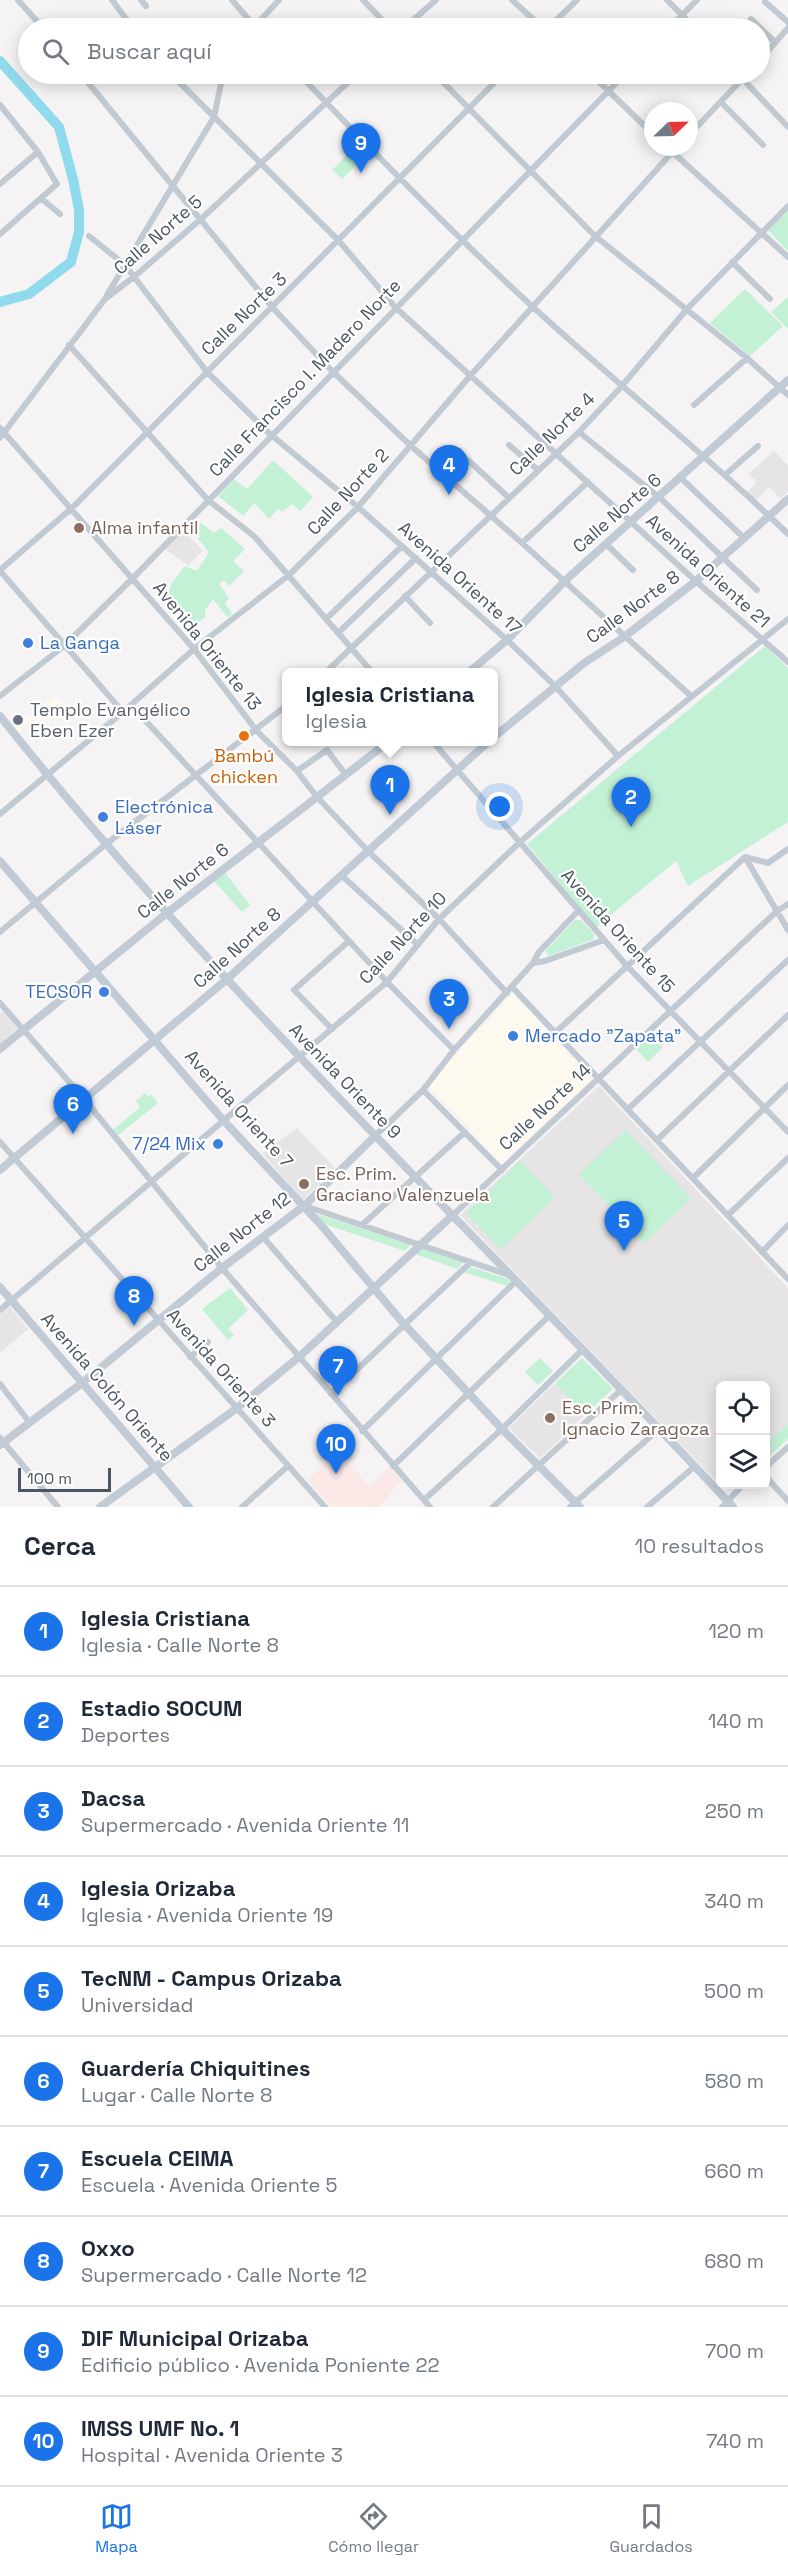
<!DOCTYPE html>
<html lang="es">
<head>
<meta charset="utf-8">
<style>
  body { margin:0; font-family:"Space Grotesk",sans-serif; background:#f6f6f7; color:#1f2937 }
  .controls { position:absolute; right:18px; bottom:18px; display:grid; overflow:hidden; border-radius:9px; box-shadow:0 3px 15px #0003 }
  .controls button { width:54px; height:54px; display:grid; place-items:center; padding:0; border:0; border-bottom:2px solid #e0e1e3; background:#fff; color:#1f2937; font:30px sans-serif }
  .compass { position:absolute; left:644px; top:102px; width:54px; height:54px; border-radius:50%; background:#fff; box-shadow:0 3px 15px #0003; rotate:67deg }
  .scale { position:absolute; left:18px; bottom:15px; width:93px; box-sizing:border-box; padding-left:6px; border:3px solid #4a5661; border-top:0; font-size:16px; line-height:21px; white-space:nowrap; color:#4a5661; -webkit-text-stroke:4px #fff; paint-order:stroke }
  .you { position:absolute; left:500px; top:807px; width:21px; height:21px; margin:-15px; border:4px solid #fff; border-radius:50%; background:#1a73e8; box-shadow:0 0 0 9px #1a73e833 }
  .badge { display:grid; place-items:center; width:39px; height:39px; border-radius:50%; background:#1a73e8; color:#fff; font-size:20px; font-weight:700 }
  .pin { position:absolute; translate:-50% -50px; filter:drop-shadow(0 2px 3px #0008) }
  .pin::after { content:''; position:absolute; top:32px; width:21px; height:18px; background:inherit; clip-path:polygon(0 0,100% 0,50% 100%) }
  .popup { position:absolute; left:282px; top:668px; width:216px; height:78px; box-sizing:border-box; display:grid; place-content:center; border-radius:9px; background:#fff; filter:drop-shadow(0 2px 4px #0005); font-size:20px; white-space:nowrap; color:#747a83 }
  .popup b { font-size:22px; color:#1f2937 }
  .popup::after { content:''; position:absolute; left:50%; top:100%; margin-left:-12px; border:12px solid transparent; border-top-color:#fff }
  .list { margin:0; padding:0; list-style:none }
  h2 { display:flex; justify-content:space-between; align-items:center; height:78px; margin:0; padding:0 24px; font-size:26px }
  h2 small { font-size:20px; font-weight:400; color:#747a83 }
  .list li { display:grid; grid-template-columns:39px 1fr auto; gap:18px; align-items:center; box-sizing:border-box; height:90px; padding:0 24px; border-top:2px solid #e0e1e3 }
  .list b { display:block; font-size:22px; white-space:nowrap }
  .list p { margin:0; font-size:20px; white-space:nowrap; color:#747a83 }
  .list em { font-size:20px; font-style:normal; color:#747a83 }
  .icon { flex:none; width:33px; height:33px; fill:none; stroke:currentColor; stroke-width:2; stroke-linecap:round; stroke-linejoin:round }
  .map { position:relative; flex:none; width:788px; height:1507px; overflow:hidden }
  .search { position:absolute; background:#fff; box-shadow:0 3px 15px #0003; left:18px; right:18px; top:18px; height:66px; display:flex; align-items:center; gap:15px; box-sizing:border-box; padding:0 21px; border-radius:33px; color:#747a83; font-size:22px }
  .sheet { height:978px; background:#fff }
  nav { display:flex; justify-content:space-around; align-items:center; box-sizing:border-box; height:84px; border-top:2px solid #e0e1e3; background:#fff; font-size:16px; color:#747a83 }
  nav a { display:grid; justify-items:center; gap:3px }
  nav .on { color:#1a73e8 }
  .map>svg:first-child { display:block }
</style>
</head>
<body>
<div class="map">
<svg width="788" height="1507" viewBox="0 0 788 1507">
  <rect width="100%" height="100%" fill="#f5f3f3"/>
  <path fill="#fdf9ef" d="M 55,695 L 62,703 L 40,723 L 35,718 L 17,733 L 14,729 Z
    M 513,994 L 592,1079 L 502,1163 L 427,1085 Z"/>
  <path fill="#e6e4e5" d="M 774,451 L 788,466 L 788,492 L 780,498 L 769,487 L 756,500 L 747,492 L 757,482 L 748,474 Z
    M 183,530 L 203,551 L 188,565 L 165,549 Z
    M 3,1011 L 18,1028 L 0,1044 L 0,1014 Z
    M 599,1086 L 788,1288 L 788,1424 L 766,1444 L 766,1386 L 720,1386 L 721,1486 L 460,1215 Z
    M 297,1128 L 335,1168 L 303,1200 L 262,1153 Z
    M 9,1306 L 28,1329 L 0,1353 L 0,1314 Z
    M 555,1383 L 585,1415 L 540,1458 L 509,1428 Z"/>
  <path fill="#fce8e6" d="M 338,1452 L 369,1486 L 390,1468 L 401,1480 L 379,1507 L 332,1507 L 308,1480 Z"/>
  <path fill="#c3f1d5" d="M 352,150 L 361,160 L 342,179 L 332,170 Z
    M 788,211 L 788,251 L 768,230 Z
    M 745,289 L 783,326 L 750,356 L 710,323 Z
    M 788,297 L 788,329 L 771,312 Z
    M 273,460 L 313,497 L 300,511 L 292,504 L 282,512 L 278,509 L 269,519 L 254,503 L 243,516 L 218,496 L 234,479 L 247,489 Z
    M 201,523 L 214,533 L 221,528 L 245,549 L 233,561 L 244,571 L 229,586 L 224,580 L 219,584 L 229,598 L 225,603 L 232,614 L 228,618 L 213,599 L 205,610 L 205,617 L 197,623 L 187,618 L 167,596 L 172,583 L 185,566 L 197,571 L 209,552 L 198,539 L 200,536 L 195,530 Z
    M 765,646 L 788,668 L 788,822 L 688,886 L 676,861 L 596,927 L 527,844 Z
    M 225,873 L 250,905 L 242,912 L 214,881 Z
    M 575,920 L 581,920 L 594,934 L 594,939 L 548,956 L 546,950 Z
    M 650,1035 L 663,1047 L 648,1062 L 636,1049 Z
    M 145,1093 L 148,1097 L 151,1094 L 158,1103 L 117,1136 L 112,1131 L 140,1107 L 136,1101 Z
    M 626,1130 L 691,1199 L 644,1243 L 579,1174 Z
    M 520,1161 L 555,1197 L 501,1249 L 466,1213 Z
    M 317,1214 L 411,1245 L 405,1251 L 324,1224 Z
    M 421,1248 L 463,1263 L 457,1269 L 415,1254 Z
    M 470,1267 L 509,1279 L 510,1282 L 507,1286 L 464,1272 Z
    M 230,1288 L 248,1310 L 228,1329 L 234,1335 L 228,1340 L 202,1309 Z
    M 540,1358 L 553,1371 L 538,1385 L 525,1372 Z
    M 582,1358 L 613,1389 L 585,1415 L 555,1383 Z
    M 788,1424 L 788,1439 L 766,1459 L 766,1444 Z"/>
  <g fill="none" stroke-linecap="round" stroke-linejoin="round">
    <path stroke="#90daee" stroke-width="10" d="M 0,61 L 59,127 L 73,179 L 79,210 L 79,232 L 71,262 L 29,294 L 0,302"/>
    <path stroke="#c1cad2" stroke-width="6" d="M 18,0 L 43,28
      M 112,0 L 133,28
      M 141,0 L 146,6
      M 232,0 L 256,28
      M 363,0 L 390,28
      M 512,0 L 543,28
      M 667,0 L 695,28
      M 765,2 L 788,22
      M 751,19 L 775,42
      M 253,28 L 279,0
      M 404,28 L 436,0
      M 548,28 L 577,0
      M 669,28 L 697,0
      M 760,60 L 788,28
      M 81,74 L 273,308 L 332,371 L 411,446 L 522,543 L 691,696
      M 171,74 L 339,241 L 395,307 L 698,583 L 788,662
      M 299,74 C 375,154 452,233 534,308 C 617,384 707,455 788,534
      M 435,74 L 595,236 L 747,358 L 788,395
      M 591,74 L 653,134
      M 738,74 L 788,127
      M 721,102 L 763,145
      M 0,105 L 38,152 L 57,184 L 0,234
      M 689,135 L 747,74
      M 667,147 L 788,257
      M 0,184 L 38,152
      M 42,199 L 60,214
      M 89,236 L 125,265 L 207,372 L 270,434 L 358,507 L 507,640 L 555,686 L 618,756
      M 732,262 L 770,299
      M 107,295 L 214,117 L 223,74
      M 69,345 L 208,500 L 255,537 L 372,672
      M 694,405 L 747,358
      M 0,428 L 194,649 L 256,730 L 297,771 L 317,797 L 368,851 L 439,919 L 507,993
      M 579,432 L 660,498 L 757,590
      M 0,438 L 105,299 L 135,276 L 201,219 L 357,74
      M 509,445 L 538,470
      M 468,460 L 508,497
      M 725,475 L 758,446
      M 681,478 L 743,537
      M 522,543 L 588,482
      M 606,544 L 633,570
      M 0,570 L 72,508 L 503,74
      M 0,571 L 123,712
      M 405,596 L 430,623
      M 326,619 L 402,546
      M 338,633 L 416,558
      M 326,672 L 579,432 L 621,387 L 687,309 L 788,206
      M 0,696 L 64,646 L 133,578 L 625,74
      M 131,705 L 387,982 L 454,1050
      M 433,742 L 626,965 L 788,1132
      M 297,771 L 327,750 L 346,775
      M 0,814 L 123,712 L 194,649 L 289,575 L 358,507 L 470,376 L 677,147
      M 745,857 L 788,930
      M 341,875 L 418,945
      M 0,932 L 106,844 L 286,706
      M 533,963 L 545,961 L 604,940
      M 512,987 L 788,1279
      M 0,1003 L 85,1100 L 222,1268 L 430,1507
      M 332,1029 L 294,990 L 349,941
      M 556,1032 L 745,857 L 768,863 L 788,849
      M 423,1090 L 502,1170
      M 628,1109 L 788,960
      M 375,1136 L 423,1090 L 454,1050 L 533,963 L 539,952 L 579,910
      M 657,1140 L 788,1015
      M 0,1142 L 325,1507
      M 693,1178 L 788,1085
      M 305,1206 L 509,1275
      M 453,1215 L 777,911 L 788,904
      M 728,1215 L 788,1158
      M 363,1224 L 465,1132
      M 263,1237 L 336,1321
      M 762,1252 L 788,1225
      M 0,1310 L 387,982 L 439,919 L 520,842 L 618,756 L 788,619
      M 190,1357 L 208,1342
      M 0,1384 L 30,1423
      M 331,1394 L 471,1262
      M 362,1431 L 516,1281
      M 0,1438 L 58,1507
      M 393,1466 L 549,1316
      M 766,1467 L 788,1447
      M 766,1477 L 788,1501
      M 424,1500 L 502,1429 L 582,1350
      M 242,1507 L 288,1466
      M 493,1507 L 621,1390
      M 570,1507 L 659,1429
      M 647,1507 L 694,1467
      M 722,1507 C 730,1500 735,1492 744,1484"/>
    <path stroke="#c1cbd6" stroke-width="8" d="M 469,672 L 507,640 L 568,578 L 788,380
      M 0,716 C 224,998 488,1244 733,1507
      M 494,737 L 584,663 L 624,637 L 696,581 L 788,499
      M 0,861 L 224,1121 L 321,1225 L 403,1323 L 502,1429 L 580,1507
      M 0,1049 L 167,913 L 388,742
      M 0,1170 L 226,980 L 488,742
      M 0,1287 L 189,1507
      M 0,1445 L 82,1383 L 222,1268 L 304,1206 L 375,1136
      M 100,1507 L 237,1408 L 299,1357 L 453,1215"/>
  </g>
  <g fill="#8d6e63" stroke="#fff" stroke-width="2">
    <circle cx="79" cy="528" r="6"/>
    <circle cx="304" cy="1184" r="6"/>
    <circle cx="550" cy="1418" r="6"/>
  </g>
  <g fill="#3f7fe0" stroke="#fff" stroke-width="2">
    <circle cx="28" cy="643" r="6"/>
    <circle cx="103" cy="817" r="6"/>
    <circle cx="104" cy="992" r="6"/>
    <circle cx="513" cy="1036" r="6"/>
    <circle cx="218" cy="1144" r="6"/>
  </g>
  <circle fill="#6b7280" stroke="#fff" stroke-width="2" cx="18" cy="720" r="6"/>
  <circle fill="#e8710a" stroke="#fff" stroke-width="2" cx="244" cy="736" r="6"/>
  <g text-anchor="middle" stroke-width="4.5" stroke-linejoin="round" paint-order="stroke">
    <g font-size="18" fill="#4a5661" stroke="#fff">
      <text transform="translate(158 235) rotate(-41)" y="6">Calle Norte 5</text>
      <text transform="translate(244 314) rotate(-44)" y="6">Calle Norte 3</text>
      <text transform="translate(305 378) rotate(-46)" y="6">Calle Francisco I. Madero Norte</text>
      <text transform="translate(552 434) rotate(-44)" y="6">Calle Norte 4</text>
      <text transform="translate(348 492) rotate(-47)" y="6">Calle Norte 2</text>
      <text transform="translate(617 513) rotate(-41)" y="6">Calle Norte 6</text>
      <text transform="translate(708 571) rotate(42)" y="6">Avenida Oriente 21</text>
      <text transform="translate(460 578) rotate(42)" y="6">Avenida Oriente 17</text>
      <text transform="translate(633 607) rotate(-36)" y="6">Calle Norte 8</text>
      <text transform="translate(207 646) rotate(51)" y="6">Avenida Oriente 13</text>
      <text transform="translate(183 881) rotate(-38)" y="6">Calle Norte 6</text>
      <text transform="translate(618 931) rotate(48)" y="6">Avenida Oriente 15</text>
      <text transform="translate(403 938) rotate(-47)" y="6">Calle Norte 10</text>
      <text transform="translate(237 948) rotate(-42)" y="6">Calle Norte 8</text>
      <text transform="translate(345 1081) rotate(46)" y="6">Avenida Oriente 9</text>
      <text transform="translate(545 1107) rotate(-43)" y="6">Calle Norte 14</text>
      <text transform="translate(239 1109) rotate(48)" y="6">Avenida Oriente 7</text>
      <text transform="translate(242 1232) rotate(-38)" y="6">Calle Norte 12</text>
      <text transform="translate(221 1368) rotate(48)" y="6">Avenida Oriente 3</text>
      <text transform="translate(107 1387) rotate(49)" y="6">Avenida Colón Oriente</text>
    </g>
    <g font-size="18" fill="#785e54" stroke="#fff" text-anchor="start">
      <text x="91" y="534">Alma infantil</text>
      <text x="316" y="1180">Esc. Prim.<tspan x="316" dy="21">Graciano Valenzuela</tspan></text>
      <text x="562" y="1414">Esc. Prim.<tspan x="562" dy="21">Ignacio Zaragoza</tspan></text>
    </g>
    <g font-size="18" fill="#366cbe" stroke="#fff" text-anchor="start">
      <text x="40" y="649">La Ganga</text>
      <text x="115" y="813">Electrónica<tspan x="115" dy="21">Láser</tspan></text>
      <text x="92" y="998" text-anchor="end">TECSOR</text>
      <text x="525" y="1042">Mercado "Zapata"</text>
      <text x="206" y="1150" text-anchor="end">7/24 Mix</text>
    </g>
    <g font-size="18" fill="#5b616d" stroke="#fff" text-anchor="start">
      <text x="30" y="716">Templo Evangélico<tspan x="30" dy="21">Eben Ezer</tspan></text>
    </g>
    <g font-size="18" fill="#c56008" stroke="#fff">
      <text x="244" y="762">Bambú<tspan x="244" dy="21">chicken</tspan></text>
    </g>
  </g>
</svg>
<div class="controls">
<button><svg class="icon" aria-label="locate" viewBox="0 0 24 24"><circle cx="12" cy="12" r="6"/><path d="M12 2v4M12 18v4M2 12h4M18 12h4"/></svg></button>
<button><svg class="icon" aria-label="layers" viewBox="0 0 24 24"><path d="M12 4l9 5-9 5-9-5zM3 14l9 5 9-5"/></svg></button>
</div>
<svg class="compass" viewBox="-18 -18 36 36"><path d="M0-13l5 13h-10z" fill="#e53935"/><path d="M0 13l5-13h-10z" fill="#747a83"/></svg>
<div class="scale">100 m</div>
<div class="you"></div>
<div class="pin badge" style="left:390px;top:815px">1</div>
<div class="popup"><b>Iglesia Cristiana</b>Iglesia</div>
<div class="pin badge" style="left:631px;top:827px">2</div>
<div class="pin badge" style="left:449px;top:1029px">3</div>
<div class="pin badge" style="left:449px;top:495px">4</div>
<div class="pin badge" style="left:624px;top:1251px">5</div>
<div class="pin badge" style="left:73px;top:1134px">6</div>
<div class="pin badge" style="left:338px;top:1396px">7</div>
<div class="pin badge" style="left:134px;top:1326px">8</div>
<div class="pin badge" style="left:361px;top:173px">9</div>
<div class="pin badge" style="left:336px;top:1474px">10</div>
<div class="search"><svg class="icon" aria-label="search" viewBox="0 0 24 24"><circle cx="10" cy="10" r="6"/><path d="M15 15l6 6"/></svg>Buscar aquí</div>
</div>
<section class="sheet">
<h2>Cerca<small>10 resultados</small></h2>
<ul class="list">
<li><span class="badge">1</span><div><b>Iglesia Cristiana</b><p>Iglesia · Calle Norte 8</p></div><em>120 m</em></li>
<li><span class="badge">2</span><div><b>Estadio SOCUM</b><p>Deportes</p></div><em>140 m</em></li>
<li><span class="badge">3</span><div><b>Dacsa</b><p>Supermercado · Avenida Oriente 11</p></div><em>250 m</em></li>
<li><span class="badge">4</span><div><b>Iglesia Orizaba</b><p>Iglesia · Avenida Oriente 19</p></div><em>340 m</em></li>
<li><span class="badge">5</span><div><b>TecNM - Campus Orizaba</b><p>Universidad</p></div><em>500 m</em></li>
<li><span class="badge">6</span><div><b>Guardería Chiquitines</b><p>Lugar · Calle Norte 8</p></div><em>580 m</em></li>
<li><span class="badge">7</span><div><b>Escuela CEIMA</b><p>Escuela · Avenida Oriente 5</p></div><em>660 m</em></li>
<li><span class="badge">8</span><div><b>Oxxo</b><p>Supermercado · Calle Norte 12</p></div><em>680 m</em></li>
<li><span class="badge">9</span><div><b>DIF Municipal Orizaba</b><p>Edificio público · Avenida Poniente 22</p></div><em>700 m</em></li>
<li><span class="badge">10</span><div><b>IMSS UMF No. 1</b><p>Hospital · Avenida Oriente 3</p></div><em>740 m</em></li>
</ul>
</section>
<nav>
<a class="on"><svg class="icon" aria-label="map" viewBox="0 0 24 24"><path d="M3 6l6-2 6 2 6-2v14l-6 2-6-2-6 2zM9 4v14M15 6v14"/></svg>Mapa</a>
<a><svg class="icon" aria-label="directions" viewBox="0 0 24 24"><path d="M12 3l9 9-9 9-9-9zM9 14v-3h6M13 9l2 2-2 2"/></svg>Cómo llegar</a>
<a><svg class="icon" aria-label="saved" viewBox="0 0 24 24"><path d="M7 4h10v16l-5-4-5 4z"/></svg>Guardados</a>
</nav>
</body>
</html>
